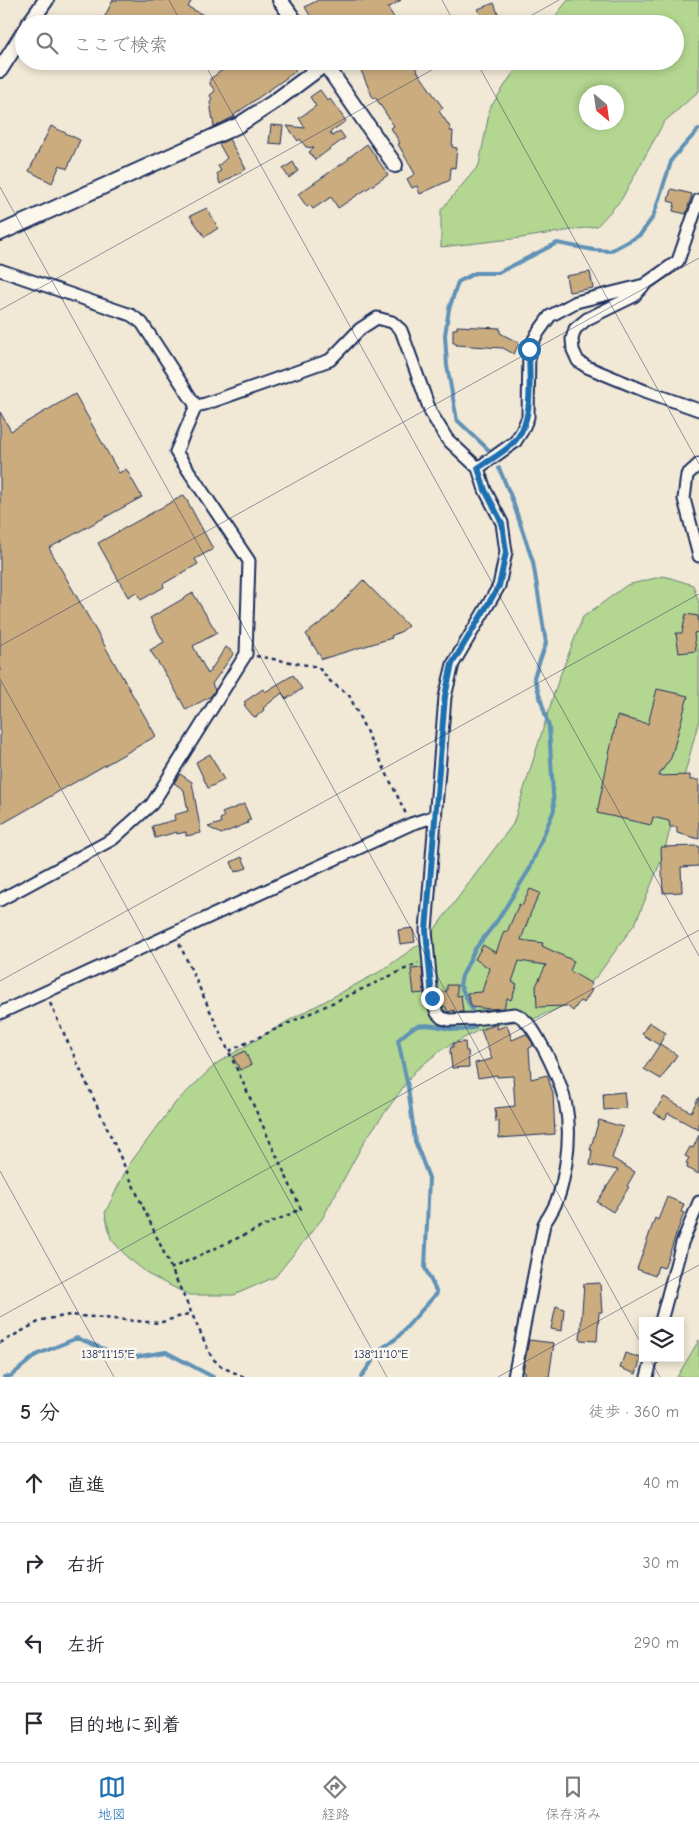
<!DOCTYPE html>
<html lang="ja">
<head>
<meta charset="utf-8">
<style>
  body { margin:0; font-family:"Comic Neue","Klee One",sans-serif; background:#f7f7f7; color:#2b2b33 }
  .controls { position:absolute; right:15px; bottom:15px; display:grid; overflow:hidden; border-radius:0px; box-shadow:0 2px 8px #0003 }
  .controls button { width:45px; height:45px; display:grid; place-items:center; padding:0; border:0; border-bottom:1px solid #e1e1e2; background:#fff; color:#2b2b33; font:25px sans-serif }
  .compass { position:absolute; left:579px; top:85px; width:45px; height:45px; border-radius:50%; background:#fff; box-shadow:0 2px 8px #0003; rotate:151deg }
  .stop { position:absolute; width:15px; height:15px; margin:-11px; border:4px solid #1f6fb2; border-radius:50%; background:#fff }
  .stop.end { background:#1f6fb2; border-color:#fff; box-shadow:0 1px 5px #0008 }
  .list { margin:0; padding:0; list-style:none }
  h2 { display:flex; justify-content:space-between; align-items:center; height:65px; margin:0; padding:0 20px; font-size:21px }
  h2 small { font-size:16px; font-weight:400; color:#7c7c81 }
  .list li { display:grid; grid-template-columns:32px 1fr auto; gap:15px; align-items:center; box-sizing:border-box; height:80px; padding:0 20px; border-top:1px solid #e1e1e2 }
  .list b { display:block; font-size:19px; white-space:nowrap }
  .list em { font-size:16px; font-style:normal; color:#7c7c81 }
  .icon { flex:none; width:28px; height:28px; fill:none; stroke:currentColor; stroke-width:2; stroke-linecap:round; stroke-linejoin:round }
  .map { position:relative; flex:none; width:699px; height:1377px; overflow:hidden }
  .search { position:absolute; background:#fff; box-shadow:0 2px 8px #0003; left:15px; right:15px; top:15px; height:55px; display:flex; align-items:center; gap:12px; box-sizing:border-box; padding:0 18px; border-radius:28px; color:#7c7c81; font-size:19px }
  .sheet { height:385px; background:#fff }
  nav { display:flex; justify-content:space-around; align-items:center; box-sizing:border-box; height:70px; border-top:1px solid #e1e1e2; background:#fff; font-size:14px; color:#7c7c81 }
  nav a { display:grid; justify-items:center; gap:2px }
  nav .on { color:#1f6fb2 }
  .map>svg:first-child { display:block }
</style>
</head>
<body>
<div class="map">
<svg width="699" height="1377" viewBox="0 0 699 1377">
  <rect width="100%" height="100%" fill="#f1e8d6"/>
  <filter id="ink" filterUnits="userSpaceOnUse"><feTurbulence type="fractalNoise" baseFrequency=".02" numOctaves="2"/><feDisplacementMap in="SourceGraphic" scale="10" xChannelSelector="R" yChannelSelector="G"/><feConvolveMatrix kernelMatrix="1 2 1 2 8 2 1 2 1" color-interpolation-filters="sRGB"/></filter>
  <g filter="url(#ink)">
    <path fill="#b3d690" stroke="#678277" fill-rule="evenodd" d="M 568,0 L 699,0 L 699,91 L 664,122 L 621,200 L 597,226 L 521,238 L 441,247 L 441,210 L 479,165 L 490,108 L 521,61 L 675,61 L 675,24 L 549,24 ZM 586,92 L 616,92 L 616,122 L 586,122 Z
      M 664,576 L 693,585 L 699,603 L 699,720 L 663,856 L 636,922 L 598,975 L 572,1002 L 534,1019 L 487,1026 L 441,1050 L 415,1071 L 365,1140 L 322,1219 L 275,1277 L 234,1295 L 189,1295 L 151,1276 L 127,1257 L 111,1239 L 105,1213 L 128,1166 L 176,1102 L 217,1063 L 288,1021 L 381,971 L 428,938 L 513,824 L 558,681 L 583,617 L 627,585 Z
      M 699,1340 L 699,1377 L 677,1377 Z"/>
    <g fill="none" stroke-linecap="round" stroke-linejoin="round">
      <path stroke="#6192b6" stroke-width="4" d="M 492,453 L 457,420 L 447,366 L 445,335 L 449,309 L 458,282 L 475,273 L 498,273 L 557,243 L 594,250 L 610,251 L 640,235 L 653,217 L 672,159 L 699,129
        M 472,1009 L 460,985 L 462,976 L 475,949 L 497,921 L 529,870 L 554,810 L 549,727 L 534,677 L 546,643 L 539,599 L 533,562 L 512,499 L 499,468
        M 4,1377 L 11,1376 L 36,1355 L 77,1338 L 119,1355 L 135,1357 L 166,1352 L 213,1377
        M 361,1377 L 381,1349 L 397,1338 L 437,1293 L 425,1268 L 429,1178 L 415,1141 L 408,1087 L 398,1040 C 403,1036 409,1030 414,1027 C 432,1020 456,1036 475,1027"/>
    </g>
    <path fill="#cbac7f" stroke="#1b2f5e" d="M 113,0 L 192,0 L 188,7 L 221,24 L 101,24 Z
      M 318,0 L 401,0 L 388,8 L 398,24 L 315,24 L 305,7 Z
      M 494,3 L 502,24 L 484,24 L 478,9 Z
      M 235,61 L 289,61 L 296,71 L 234,115 L 235,116 L 214,127 L 210,102 L 212,100 L 210,95 L 215,91 L 210,84 L 210,79 Z
      M 370,61 L 413,61 L 417,71 L 443,108 L 439,111 L 450,127 L 450,131 L 453,131 L 452,147 L 457,148 L 455,168 L 451,167 L 450,180 L 420,194 L 417,186 L 412,188 L 407,179 L 415,174 L 398,144 L 400,143 L 391,128 L 394,126 L 375,97 L 373,98 L 359,66 Z
      M 320,90 L 328,101 L 330,99 L 346,121 L 330,132 L 332,136 L 340,131 L 345,138 L 315,160 L 309,152 L 314,148 L 306,147 L 300,139 L 298,141 L 287,126 L 305,128 L 299,118 L 316,106 L 310,97 Z
      M 271,125 L 283,126 L 281,144 L 269,143 Z
      M 51,126 L 80,140 L 67,169 L 60,165 L 52,183 L 29,171 Z
      M 229,139 L 246,169 L 220,184 L 217,173 L 221,171 L 218,166 L 227,158 L 219,144 Z
      M 367,144 L 388,175 L 338,208 L 331,197 L 313,209 L 310,205 L 307,207 L 298,194 L 349,159 L 348,158 Z
      M 293,162 L 298,171 L 289,178 L 283,169 Z
      M 671,189 L 692,194 L 686,214 L 673,211 L 675,203 L 668,201 Z
      M 207,208 L 218,228 L 205,237 L 190,216 Z
      M 590,272 L 593,288 L 569,292 L 566,276 Z
      M 457,326 L 500,328 L 500,333 L 519,343 L 514,354 L 503,348 L 456,345 L 456,343 L 453,343 L 453,329 L 457,329 Z
      M 75,394 L 119,473 L 126,469 L 142,497 L 49,548 L 156,736 L 0,825 L 0,412 L 11,431 Z
      M 184,495 L 213,549 L 195,559 L 198,564 L 163,584 L 164,587 L 141,600 L 136,592 L 128,597 L 98,543 Z
      M 363,580 L 408,626 L 402,631 L 391,636 L 392,638 L 322,659 L 306,634 L 328,617 Z
      M 193,593 L 217,633 L 193,646 L 208,674 L 226,647 L 234,653 L 212,684 L 215,690 L 211,696 L 186,710 L 173,686 L 150,650 L 164,642 L 150,618 Z
      M 686,614 L 698,616 L 699,632 L 694,633 L 696,651 L 679,653 L 676,633 L 682,633 Z
      M 293,675 L 302,689 L 286,699 L 282,693 L 263,708 L 264,710 L 256,717 L 253,716 L 244,705 L 246,704 L 244,702 L 263,689 L 265,692 Z
      M 657,689 L 688,696 L 671,758 L 658,776 L 690,775 L 690,780 L 699,780 L 699,839 L 677,833 L 677,827 L 670,827 L 669,821 L 653,817 L 651,825 L 597,813 L 617,716 L 648,724 Z
      M 210,754 L 224,780 L 208,788 L 196,762 Z
      M 180,774 L 192,782 L 201,833 L 186,836 L 186,832 L 177,834 L 177,832 L 155,838 L 152,826 L 175,820 L 174,815 L 188,811 L 184,790 L 174,783 Z
      M 244,804 L 251,820 L 247,821 L 248,823 L 221,834 L 208,827 L 221,823 L 220,819 L 224,817 L 222,813 Z
      M 699,846 L 699,866 L 681,867 L 682,892 L 663,893 L 661,847 Z
      M 242,857 L 247,868 L 235,872 L 231,862 Z
      M 530,889 L 540,893 L 531,912 L 521,940 L 543,943 L 542,946 L 574,961 L 570,971 L 592,984 L 589,989 L 592,990 L 584,1003 L 580,1001 L 573,1011 L 567,1006 L 537,1007 L 536,986 L 546,965 L 519,961 L 512,982 L 517,984 L 511,1000 L 507,998 L 504,1008 L 490,1009 L 472,1007 L 467,993 L 482,992 L 489,968 L 475,959 L 483,945 L 496,953 L 504,931 L 507,932 L 519,904 L 522,906 Z
      M 413,928 L 415,942 L 400,944 L 398,930 Z
      M 422,968 L 424,993 L 414,994 L 411,969 Z
      M 447,985 L 457,985 L 457,996 L 461,995 L 463,1012 L 454,1012 L 454,1010 L 448,1012 L 445,1006 L 443,1007 L 439,993 L 447,991 Z
      M 649,1022 L 666,1033 L 659,1045 L 642,1034 Z
      M 498,1024 L 497,1029 L 507,1025 L 512,1040 L 526,1034 L 532,1042 L 533,1046 L 529,1048 L 531,1079 L 547,1075 L 553,1093 L 555,1134 L 499,1138 L 499,1121 L 496,1122 L 495,1108 L 515,1106 L 513,1076 L 497,1077 L 497,1075 L 478,1078 L 475,1063 L 492,1059 L 481,1030 Z
      M 465,1042 L 466,1051 L 468,1051 L 469,1067 L 452,1068 L 450,1051 L 451,1047 L 453,1047 L 453,1043 Z
      M 660,1044 L 677,1055 L 661,1079 L 644,1069 Z
      M 245,1051 L 251,1065 L 240,1070 L 233,1057 Z
      M 624,1092 L 626,1108 L 604,1110 L 603,1094 Z
      M 664,1097 L 691,1112 L 699,1097 L 699,1130 L 668,1113 L 665,1119 L 654,1113 Z
      M 599,1120 L 623,1127 L 612,1158 L 635,1172 L 627,1186 L 629,1187 L 613,1212 L 597,1202 L 618,1170 L 590,1165 L 592,1150 L 590,1150 Z
      M 699,1135 L 699,1174 L 687,1168 L 688,1164 L 686,1163 L 689,1158 L 685,1156 L 690,1147 L 693,1148 Z
      M 667,1197 L 684,1204 L 681,1212 L 684,1213 L 664,1268 L 658,1266 L 655,1276 L 637,1269 L 655,1218 L 658,1220 Z
      M 600,1283 L 602,1312 L 599,1312 L 597,1341 L 580,1340 L 584,1284 Z
      M 556,1306 L 564,1309 L 562,1331 L 551,1329 Z
      M 529,1340 L 554,1343 L 549,1377 L 523,1377 L 525,1372 L 523,1372 Z
      M 625,1353 L 641,1358 L 636,1374 L 620,1368 Z"/>
    <g fill="none" stroke-linecap="round" stroke-linejoin="round">
      <defs>
        <path id="minor" d="M 0,270 L 131,315 L 142,323 L 196,406 L 205,404 L 330,360 L 360,329 L 377,318 L 392,322 L 401,330 L 431,413 L 447,439 L 478,468 L 485,490 L 502,523 L 506,552 L 499,586 L 453,664 L 445,697 L 426,930 L 432,999 L 437,1013 L 442,1018 L 449,1020 L 473,1019 L 515,1014 C 529,1019 537,1037 544,1049 C 565,1089 573,1117 566,1163 C 562,1188 559,1202 544,1224 L 514,1377
          M 644,285 L 634,296 L 587,319 L 575,329 L 572,339 L 573,350 L 578,361 L 587,367 L 645,391 L 699,410
          M 699,464 L 687,475 L 684,499 L 699,556
          M 478,468 L 515,442 L 522,431 L 528,417 L 529,349 L 537,334 L 550,316 L 576,302 L 644,285 L 678,261 L 699,200
          M 0,900 L 113,839 L 152,804 L 246,654 L 249,561 L 176,452 L 196,406
          M 0,1013 L 411,824 L 436,816
          M 661,1321 L 682,1243 L 699,1202
          M 647,1377 L 652,1358"/>
        <path id="tertiary" d="M 280,0 L 297,24
          M 29,24 L 46,0
          M 323,61 L 395,165
          M 0,70 L 24,32
          M 0,233 L 237,126 L 274,102 L 325,64"/>
      </defs>
      <use href="#minor" stroke="#1b2f5e" stroke-width="15"/>
      <use href="#tertiary" stroke="#1b2f5e" stroke-width="18"/>
      <path stroke="#1b2f5e" stroke-width="2.5" stroke-dasharray="4 4" stroke-linecap="butt" d="M 256,656 L 318,667 L 330,681 L 349,695 L 406,814
        M 50,1003 L 212,1358 L 222,1367 L 244,1377
        M 229,1051 L 418,963
        M 170,1269 L 301,1209 L 179,943
        M 0,1343 L 42,1320 L 70,1315 L 159,1323 L 191,1313"/>
      <use href="#minor" stroke="#fbf7ec" stroke-width="11"/>
      <use href="#tertiary" stroke="#fbf7ec" stroke-width="14"/>
    </g>
  </g>
  <g fill="none" stroke-linecap="round" stroke-linejoin="round" filter="url(#ink)">
    <path stroke="#1f6fb2" stroke-width="6" d="M 432,998 L 426,930 L 445,696 L 452,664 L 499,586 L 506,552 L 502,523 L 485,490 L 478,468 C 490,460 503,453 513,443 C 535,422 529,377 529,349"/>
  </g>
  <path fill="none" stroke="#1b2f5e" stroke-width="1" stroke-opacity="0.45" d="M 169,0 L 182,24M 442,0 L 455,24M 516,24 L 559,0M 203,61 L 699,956M 476,61 L 699,464M 0,187 L 643,1347M 0,310 L 448,61M 0,646 L 699,258M 0,679 L 387,1377M 0,981 L 699,594M 0,1171 L 114,1377M 0,1317 L 699,930M 649,1358 L 660,1377M 498,1377 L 699,1265"/>
  <g font-size="12" text-anchor="middle" fill="#1b2f5e" stroke="#fbf7ec" stroke-width="5" stroke-linejoin="round" paint-order="stroke">
    <text x="108" y="1358">138°11'15"E</text>
    <text x="381" y="1358">138°11'10"E</text>
  </g>
</svg>
<div class="controls">
<button><svg class="icon" aria-label="layers" viewBox="0 0 24 24"><path d="M12 4l9 5-9 5-9-5zM3 14l9 5 9-5"/></svg></button>
</div>
<svg class="compass" viewBox="-18 -18 36 36"><path d="M0-13l5 13h-10z" fill="#e53935"/><path d="M0 13l5-13h-10z" fill="#7c7c81"/></svg>
<div class="stop" style="left:529px;top:349px"></div>
<div class="stop end" style="left:432px;top:998px"></div>
<div class="search"><svg class="icon" aria-label="search" viewBox="0 0 24 24"><circle cx="10" cy="10" r="6"/><path d="M15 15l6 6"/></svg>ここで検索</div>
</div>
<section class="sheet">
<h2>5 分<small>徒歩 · 360 m</small></h2>
<ul class="list">
<li><svg class="icon" aria-label="ahead" viewBox="0 0 24 24"><path d="M12 20V5M6 11l6-6 6 6"/></svg><div><b>直進</b></div><em>40 m</em></li>
<li><svg class="icon" aria-label="right" viewBox="0 0 24 24"><path d="M7 20v-9h11M14 6l5 5-5 5"/></svg><div><b>右折</b></div><em>30 m</em></li>
<li><svg class="icon" aria-label="left" viewBox="0 0 24 24"><path d="M17 20v-9H6M10 6l-5 5 5 5"/></svg><div><b>左折</b></div><em>290 m</em></li>
<li><svg class="icon" aria-label="arrive" viewBox="0 0 24 24"><path d="M6 21V4h12l-3 4 3 4H6"/></svg><div><b>目的地に到着</b></div></li>
</ul>
</section>
<nav>
<a class="on"><svg class="icon" aria-label="map" viewBox="0 0 24 24"><path d="M3 6l6-2 6 2 6-2v14l-6 2-6-2-6 2zM9 4v14M15 6v14"/></svg>地図</a>
<a><svg class="icon" aria-label="directions" viewBox="0 0 24 24"><path d="M12 3l9 9-9 9-9-9zM9 14v-3h6M13 9l2 2-2 2"/></svg>経路</a>
<a><svg class="icon" aria-label="saved" viewBox="0 0 24 24"><path d="M7 4h10v16l-5-4-5 4z"/></svg>保存済み</a>
</nav>
</body>
</html>
